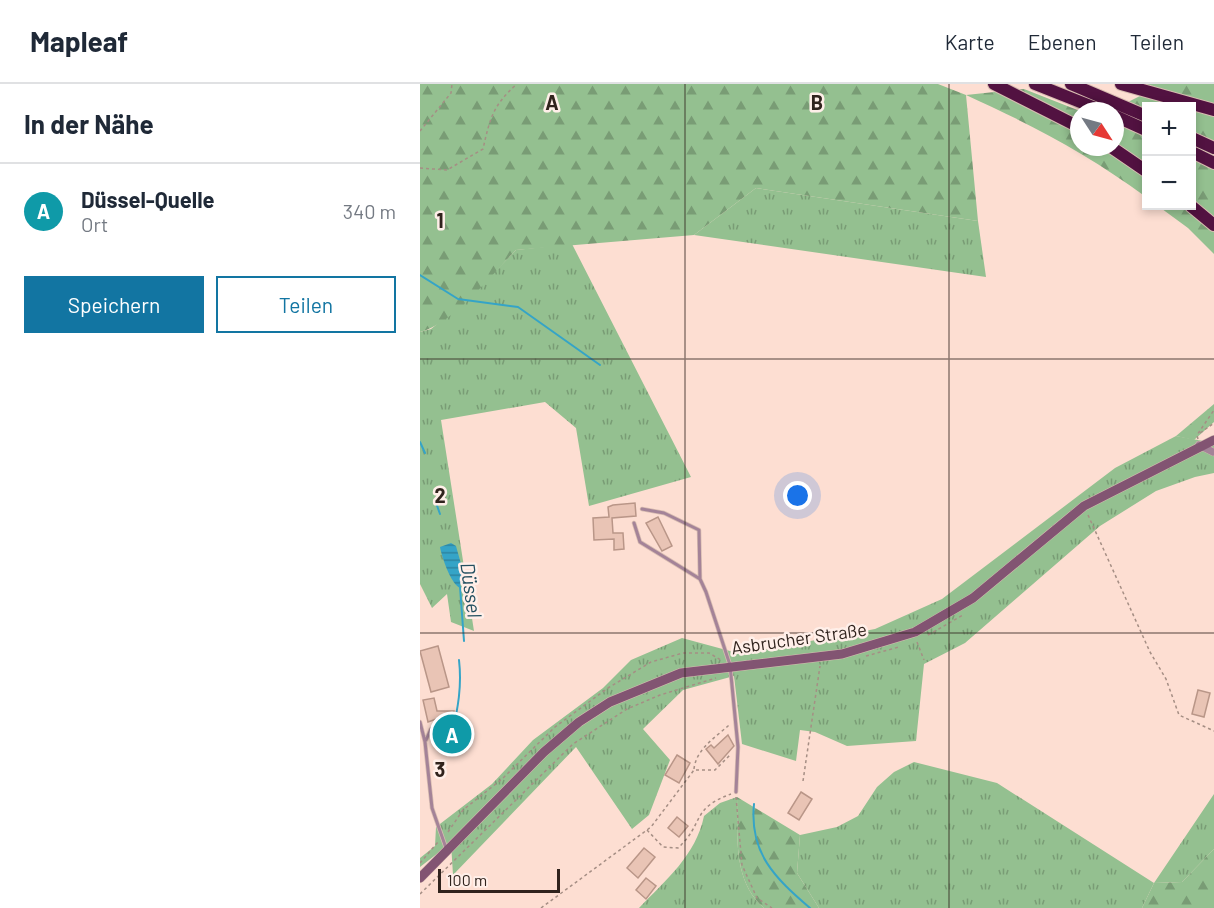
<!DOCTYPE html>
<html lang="de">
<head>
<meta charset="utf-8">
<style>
  body { margin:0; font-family:Barlow,sans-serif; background:#f6f6f7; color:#1f2937 }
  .controls { position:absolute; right:18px; top:18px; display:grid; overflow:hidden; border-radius:0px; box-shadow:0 3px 9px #0003 }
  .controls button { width:54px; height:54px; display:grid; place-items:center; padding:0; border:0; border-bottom:2px solid #e0e1e3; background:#fff; color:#1f2937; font:30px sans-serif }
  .compass { position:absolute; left:650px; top:18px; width:54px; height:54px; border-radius:50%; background:#fff; box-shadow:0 3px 9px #0003; rotate:126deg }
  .scale { position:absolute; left:18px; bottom:15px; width:122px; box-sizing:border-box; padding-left:6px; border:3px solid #30231d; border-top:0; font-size:16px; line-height:21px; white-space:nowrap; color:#30231d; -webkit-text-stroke:4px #ffefe9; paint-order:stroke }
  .you { position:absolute; left:378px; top:412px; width:21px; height:21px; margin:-15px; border:4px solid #fff; border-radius:50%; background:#1a73e8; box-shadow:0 0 0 9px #1a73e833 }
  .badge { display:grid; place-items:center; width:39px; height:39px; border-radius:50%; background:#1275a2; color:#fff; font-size:20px; font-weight:700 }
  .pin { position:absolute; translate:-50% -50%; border:3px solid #fff; box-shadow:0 2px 6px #0006 }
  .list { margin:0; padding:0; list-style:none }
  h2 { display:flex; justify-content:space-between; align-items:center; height:78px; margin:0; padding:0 24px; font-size:26px }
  h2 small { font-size:20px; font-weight:400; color:#747a83 }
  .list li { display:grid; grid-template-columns:39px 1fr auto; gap:18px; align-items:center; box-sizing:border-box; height:96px; padding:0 24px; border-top:2px solid #e0e1e3 }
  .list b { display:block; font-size:22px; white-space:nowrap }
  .list p { margin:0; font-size:20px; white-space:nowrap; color:#747a83 }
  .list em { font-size:20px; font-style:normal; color:#747a83 }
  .actions { display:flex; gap:12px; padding:18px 24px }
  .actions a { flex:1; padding:14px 0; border:2px solid #1275a2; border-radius:0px; text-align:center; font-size:21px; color:#1275a2 }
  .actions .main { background:#1275a2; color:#fff }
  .map { position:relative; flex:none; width:794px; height:824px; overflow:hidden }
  header { display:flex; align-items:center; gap:36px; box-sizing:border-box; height:84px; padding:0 30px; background:#fff; border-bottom:2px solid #e0e1e3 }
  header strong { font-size:28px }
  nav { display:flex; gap:33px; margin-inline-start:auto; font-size:21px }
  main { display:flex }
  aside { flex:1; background:#fff }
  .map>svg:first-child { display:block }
</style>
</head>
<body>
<header>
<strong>Mapleaf</strong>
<nav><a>Karte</a><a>Ebenen</a><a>Teilen</a></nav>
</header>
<main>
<aside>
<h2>In der Nähe<small></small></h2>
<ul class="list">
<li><span class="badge" style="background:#0f9aa8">A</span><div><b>Düssel-Quelle</b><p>Ort</p></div><em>340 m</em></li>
</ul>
<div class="actions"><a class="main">Speichern</a><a>Teilen</a></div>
</aside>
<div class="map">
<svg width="794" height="824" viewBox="0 0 794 824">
  <defs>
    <pattern id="grass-tufts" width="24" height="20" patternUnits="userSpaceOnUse" patternTransform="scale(1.5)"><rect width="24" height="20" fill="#94c090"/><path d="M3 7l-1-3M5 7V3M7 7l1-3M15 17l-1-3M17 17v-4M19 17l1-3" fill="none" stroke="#799c75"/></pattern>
    <pattern id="forest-firs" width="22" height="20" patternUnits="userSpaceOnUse" patternTransform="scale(1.5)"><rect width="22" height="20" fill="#94c090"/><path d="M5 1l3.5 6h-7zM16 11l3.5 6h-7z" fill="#799c75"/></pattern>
    <pattern id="water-rules" width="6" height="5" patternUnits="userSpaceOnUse" patternTransform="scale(1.5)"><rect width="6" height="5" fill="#35a4c7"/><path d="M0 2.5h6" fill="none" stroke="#2d85a1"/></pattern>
  </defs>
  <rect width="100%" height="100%" fill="#fdded2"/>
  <path fill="url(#grass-tufts)" d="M 336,104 L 558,137 L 566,193 L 274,151 Z
    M 152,160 L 271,393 L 169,422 L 156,344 L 125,318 L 21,336 L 54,547 L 31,538 L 27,510 L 12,524 L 0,500 L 0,248 L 11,245 L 48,215 L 96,166 Z
    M 756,352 L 794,359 L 794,389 L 775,393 L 736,407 L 680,442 L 545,559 L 504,580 L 496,657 L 427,662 L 395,648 L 380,646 L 376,677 L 322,660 L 314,592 L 263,606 L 223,645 L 250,676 L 229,731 L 212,745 L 156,663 L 33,791 L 31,759 L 0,783 L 0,774 L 15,762 L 16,743 L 72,700 L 113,656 L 183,604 L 211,576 L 262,554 L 321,570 L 455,545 L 522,515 L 695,384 Z
    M 494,678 L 577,699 L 734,799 L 794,710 L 794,765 L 762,798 L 734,799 L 722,824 L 399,824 L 377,789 L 380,751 L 417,743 L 438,732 L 457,703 L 474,688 Z
    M 317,713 C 318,751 312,796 344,824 L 219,824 C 246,796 276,771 284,732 L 300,719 Z"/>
  <path fill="url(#forest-firs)" d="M 0,0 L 518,0 L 546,11 L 604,5 L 660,27 L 659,63 L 695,63 L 695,27 L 690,27 L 736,4 L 723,0 L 794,0 L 794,170 L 768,144 L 738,122 L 772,122 L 772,22 L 726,22 L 726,113 C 668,70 612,41 546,11 L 558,137 L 336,104 L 274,151 L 96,166 C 71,191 34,239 0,248 Z
    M 794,320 L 794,338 L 774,356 L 756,352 Z
    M 317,713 L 380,751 L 377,789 L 399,824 L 344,824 C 312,796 318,751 317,713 Z
    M 794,765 L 794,824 L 722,824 L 734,799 L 762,798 Z"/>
  <path fill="url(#water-rules)" d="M 31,459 L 36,462 L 43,487 L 40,504 C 31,500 22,474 20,463 Z"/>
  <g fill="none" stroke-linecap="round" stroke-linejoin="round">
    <path stroke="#35a4c7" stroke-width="2" d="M 0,191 L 38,215 L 98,223 L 180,281
      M 0,358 L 5,369
      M 15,416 L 20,430
      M 40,503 L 44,557
      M 32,650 C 38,624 42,602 39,576
      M 334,720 C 329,769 355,794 390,824"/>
  </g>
  <path fill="#e9c4b5" stroke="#b99688" stroke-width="1.5" d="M 215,419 L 216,432 L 192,434 L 193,449 L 203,449 L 204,465 L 194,466 L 194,455 L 174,456 L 173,434 L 189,433 L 188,423 L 193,421 Z
    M 238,433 L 252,462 L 242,467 L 226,439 Z
    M 18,562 L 29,603 L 11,608 L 0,567 Z
    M 778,606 L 790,609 L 784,633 L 772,630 Z
    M 14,614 L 17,627 L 34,627 L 33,638 L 26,638 L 22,633 L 8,638 L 3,616 Z
    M 308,651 L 314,662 L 298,680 L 286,665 L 291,661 L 294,664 Z
    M 257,671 L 270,679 L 259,699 L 245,691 Z
    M 381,708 L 392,715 L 379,736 L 368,729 Z
    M 257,733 L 268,742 L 259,753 L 248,744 Z
    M 224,764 L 235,773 L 218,794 L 207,784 Z
    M 226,794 L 236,802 L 226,815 L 216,806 Z"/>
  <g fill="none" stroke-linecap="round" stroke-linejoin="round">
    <defs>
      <path id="lane" d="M 222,425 L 244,429 L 279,446 L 280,495
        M 214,439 L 220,458 L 280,495 L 286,508 L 310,581 L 318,663 L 316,708
        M 0,638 L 5,658 L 12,724 L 26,764
        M 6,656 L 11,645 L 22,637"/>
      <path id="street" d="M 779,361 L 793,368"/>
      <path id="secondary" d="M 0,794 L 124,668 L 159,638 L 190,618 L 261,589 L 422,570 L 495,548 L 553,514 L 664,422 L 794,356"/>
      <path id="highway" d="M 574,0 L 659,43
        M 615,0 L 683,27
        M 651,0 L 726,32
        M 701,0 L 794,26
        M 695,32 L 726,46
        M 772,54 L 794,64
        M 691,63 L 726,87
        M 772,68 L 794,79
        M 771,122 L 794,141"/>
    </defs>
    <use href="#lane" stroke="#d8bcb1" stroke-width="4.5"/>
    <use href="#street" stroke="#d8bcb1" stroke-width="8"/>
    <use href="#secondary" stroke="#d8bcb1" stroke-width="10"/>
    <use href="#highway" stroke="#d8bcb1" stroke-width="14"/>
    <path stroke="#a58e84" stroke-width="1.5" stroke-dasharray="3 3" stroke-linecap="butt" d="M 0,47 L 31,9 L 32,0
      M 0,84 L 27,86 L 63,65 C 70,34 73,21 97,0
      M 780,349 L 794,339
      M 778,355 L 777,351 L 794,326
      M 668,431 L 730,568 L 746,595 L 759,631 L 794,647
      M 508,551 L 543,531
      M 497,558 L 504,576
      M 446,572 L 479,563
      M 274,685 C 276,665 296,653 309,641
      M 383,697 L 400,582
      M 316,713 L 322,781 L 337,814 L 352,824
      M 227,746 L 243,763 L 258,764 C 285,739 270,725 311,710
      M 28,748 L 43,726 L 82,695 L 135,643 L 188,604 L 231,578 L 263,569 L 289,569 L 301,576
      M 0,779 L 18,758
      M 0,810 L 153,660 L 207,625 L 240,611 L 296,594
      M 121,824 L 231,743 L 274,686 L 295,686 L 311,670"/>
    <use href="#lane" stroke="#a48398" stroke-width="3"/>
    <use href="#street" stroke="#a48398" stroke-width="7"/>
    <use href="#secondary" stroke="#825472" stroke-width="9"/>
    <use href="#highway" stroke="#521241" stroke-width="12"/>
  </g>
  <path fill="none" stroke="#30231d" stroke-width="1.5" stroke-opacity="0.55" d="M 265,0 L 265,824M 529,0 L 529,824M 0,275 L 794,275M 0,549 L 794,549"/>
  <g text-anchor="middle" stroke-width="5" stroke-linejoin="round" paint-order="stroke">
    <g font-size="18" fill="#30231d" stroke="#ffefe9">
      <text transform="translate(379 555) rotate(-8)" y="6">Asbrucher Straße</text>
    </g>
    <g font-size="20" font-style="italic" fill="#235060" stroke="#ffefe9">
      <text transform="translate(51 506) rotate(82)" y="7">Düssel</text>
    </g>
  </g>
  <g font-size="20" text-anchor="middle" font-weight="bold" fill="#30231d" stroke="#ffefe9" stroke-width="5" stroke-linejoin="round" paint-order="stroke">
    <text x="132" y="26">A</text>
    <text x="397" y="26">B</text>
    <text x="20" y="144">1</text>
    <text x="20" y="419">2</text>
    <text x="20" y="693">3</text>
  </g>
</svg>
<div class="controls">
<button>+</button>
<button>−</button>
</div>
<svg class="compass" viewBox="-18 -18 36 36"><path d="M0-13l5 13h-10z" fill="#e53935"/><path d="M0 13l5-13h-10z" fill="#747a83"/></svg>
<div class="scale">100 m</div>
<div class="you"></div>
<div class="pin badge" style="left:32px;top:650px;background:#0f9aa8">A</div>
</div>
</main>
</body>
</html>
